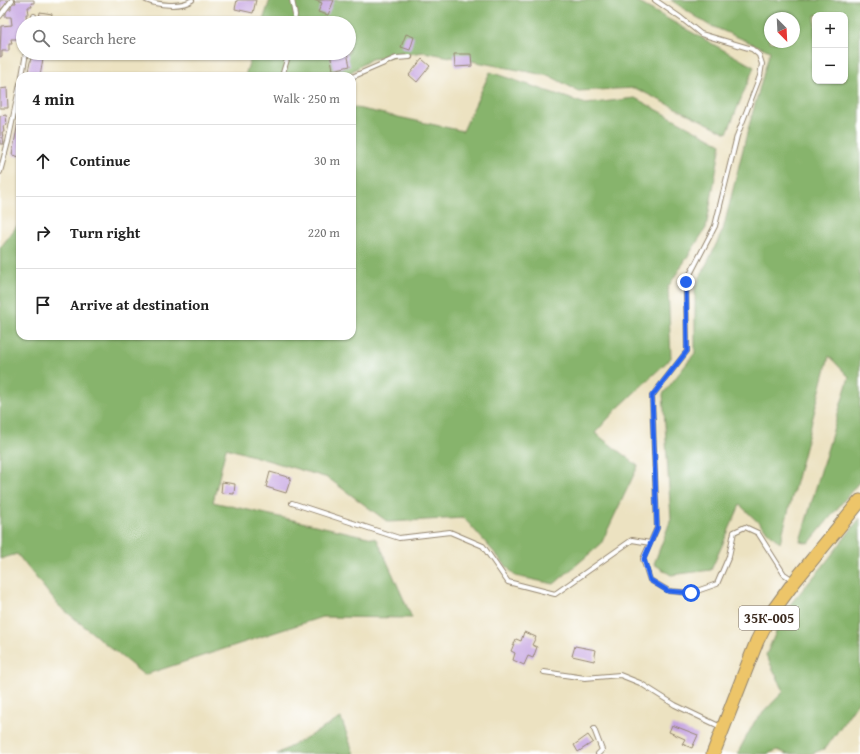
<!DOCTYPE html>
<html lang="en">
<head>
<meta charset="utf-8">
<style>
  body { margin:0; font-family:"Gentium Book Plus",serif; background:#f2f2f2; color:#222 }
  .controls { position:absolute; right:12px; top:12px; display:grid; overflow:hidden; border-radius:8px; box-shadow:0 1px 3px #0004 }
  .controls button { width:36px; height:36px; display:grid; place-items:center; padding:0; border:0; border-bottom:1px solid #e0e0e0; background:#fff; color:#222; font:20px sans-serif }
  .compass { position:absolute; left:764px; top:12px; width:36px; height:36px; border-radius:50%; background:#fff; box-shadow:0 1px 3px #0004; rotate:156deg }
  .stop { position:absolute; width:12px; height:12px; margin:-9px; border:3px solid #2563eb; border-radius:50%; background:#fff }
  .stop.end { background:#2563eb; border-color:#fff; box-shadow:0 1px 4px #0008 }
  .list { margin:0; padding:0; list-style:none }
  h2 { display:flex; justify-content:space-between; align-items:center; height:52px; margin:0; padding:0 16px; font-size:17px }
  h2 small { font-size:13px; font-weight:400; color:#767676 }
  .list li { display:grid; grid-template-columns:26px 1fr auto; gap:12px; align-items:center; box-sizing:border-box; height:72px; padding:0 16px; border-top:1px solid #e0e0e0 }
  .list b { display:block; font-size:15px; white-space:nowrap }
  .list em { font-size:13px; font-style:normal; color:#767676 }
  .icon { flex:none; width:22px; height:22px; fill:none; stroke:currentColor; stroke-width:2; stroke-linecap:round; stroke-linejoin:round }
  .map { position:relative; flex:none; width:860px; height:754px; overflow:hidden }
  .search { position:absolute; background:#fff; box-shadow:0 1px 3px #0004; left:16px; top:16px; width:340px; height:44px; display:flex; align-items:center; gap:10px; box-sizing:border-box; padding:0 14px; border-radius:22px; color:#767676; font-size:15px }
  .panel { position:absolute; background:#fff; box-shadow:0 1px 3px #0004; left:16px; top:72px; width:340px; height:268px; border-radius:12px }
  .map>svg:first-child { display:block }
</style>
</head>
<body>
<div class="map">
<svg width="860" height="754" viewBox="0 0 860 754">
  <rect width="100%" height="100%" fill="#fff"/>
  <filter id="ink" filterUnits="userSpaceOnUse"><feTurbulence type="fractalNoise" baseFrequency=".025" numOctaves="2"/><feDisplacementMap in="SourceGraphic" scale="8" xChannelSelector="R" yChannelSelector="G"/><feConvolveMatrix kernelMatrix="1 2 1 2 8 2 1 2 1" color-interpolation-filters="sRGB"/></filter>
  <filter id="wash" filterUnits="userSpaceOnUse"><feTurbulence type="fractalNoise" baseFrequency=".012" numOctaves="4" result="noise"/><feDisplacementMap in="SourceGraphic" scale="16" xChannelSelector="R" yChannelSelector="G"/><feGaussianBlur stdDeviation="0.9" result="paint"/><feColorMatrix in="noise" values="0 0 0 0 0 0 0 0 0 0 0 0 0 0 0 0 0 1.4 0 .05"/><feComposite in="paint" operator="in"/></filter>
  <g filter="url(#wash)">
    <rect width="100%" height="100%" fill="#ece2c1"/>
    <path fill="#87b46c" stroke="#616f45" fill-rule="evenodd" d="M 270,0 L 634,0 L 754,67 L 727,133 L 635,88 L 578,91 L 550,76 L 424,52 L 371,59 L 345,76 L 245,76 L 252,53 L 349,53 L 349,23 L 262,23 Z
      M 671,0 L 860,0 L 860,481 L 809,543 L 800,541 L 849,377 L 829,356 L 780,543 L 740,505 L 711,570 L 671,575 L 654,564 L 671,519 L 663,394 L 695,353 L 695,288 L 723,230 L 747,133 L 770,51 L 707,24 ZM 815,15 L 845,15 L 845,81 L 815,81 ZM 770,18 L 794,18 L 794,42 L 770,42 Z
      M 490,72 L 586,104 L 635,98 L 721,144 L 706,228 L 668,287 L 671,358 L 617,409 L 595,433 L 638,466 L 601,544 L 554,584 L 515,576 L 464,518 L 388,522 L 328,478 L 226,448 L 213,502 L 377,539 L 412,618 L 322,617 L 144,675 L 58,605 L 17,554 L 0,559 L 0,248 L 20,222 L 20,336 L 352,336 L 352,107 L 463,131 Z
      M 860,518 L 860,699 L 826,748 L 811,754 L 787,754 L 778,750 L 767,754 L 737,754 L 755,721 L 784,691 L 766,655 L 786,609 L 823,566 Z
      M 341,718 L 354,754 L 277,754 Z"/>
    <g id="blocks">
      <path fill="#c6a5e1" d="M 0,0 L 9,0 L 0,11 Z
        M 15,0 L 34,0 L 34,3 L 31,3 L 32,7 L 28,7 L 29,14 L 26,14 L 27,23 L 22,24 L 23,33 L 18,33 L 19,39 L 11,39 L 12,44 L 9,44 L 9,51 L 2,51 L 2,56 L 0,57 L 1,26 L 12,25 L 11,17 L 6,17 L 6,9 L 11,9 L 11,3 L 16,3 Z
        M 237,0 L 256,0 L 253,13 L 235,9 Z
        M 314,0 L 334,0 L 328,15 L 318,12 L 322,3 Z
        M 40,12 L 52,14 L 50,23 L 38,23 Z
        M 233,17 L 246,20 L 245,23 L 232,23 Z
        M 406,34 L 414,37 L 410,50 L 401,47 Z
        M 32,53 L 44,53 L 40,76 L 27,76 Z
        M 330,53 L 347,53 L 350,66 L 333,70 Z
        M 454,54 L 471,54 L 472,66 L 455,67 Z
        M 422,59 L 430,66 L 417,82 L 409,75 Z
        M 212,73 L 226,74 L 225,76 L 212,76 Z
        M 7,88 L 8,108 L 0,108 L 0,89 Z
        M 6,115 L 7,125 L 3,126 L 4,132 L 2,132 L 4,144 L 0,144 L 0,116 Z
        M 19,117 L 20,117 L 20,157 L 12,155 Z
        M 270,472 L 291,478 L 286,493 L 266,487 Z
        M 222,482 L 235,484 L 234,494 L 221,493 Z
        M 524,632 L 536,637 L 532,645 L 537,647 L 533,658 L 528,656 L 524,665 L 513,660 L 515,653 L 511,651 L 516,639 L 521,641 Z
        M 575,646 L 596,650 L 594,661 L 572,656 Z
        M 672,725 L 698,735 L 692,748 L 682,744 L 685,739 L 669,732 Z
        M 588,735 L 593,742 L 578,752 L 574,745 Z"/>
    </g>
  </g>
  <g filter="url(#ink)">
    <use href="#blocks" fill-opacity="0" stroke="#948670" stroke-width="1"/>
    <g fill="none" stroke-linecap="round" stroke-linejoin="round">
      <defs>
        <path id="service" d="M 146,0 C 157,5 181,8 192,0
          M 292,0 L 295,15 L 294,23
          M 655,0 L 681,18 L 701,34 L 752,49 L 759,55 L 762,64 L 760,76 L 737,136 L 715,226 L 686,282 L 687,351 L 652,396 L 657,528 L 643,559 L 650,580 L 669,591 L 691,593 L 717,584 L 729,556 L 734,532 L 745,527 L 758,533 L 784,574 L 793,580
          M 0,16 L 12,0
          M 33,23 L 34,16
          M 22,76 L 26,53
          M 282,76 L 289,53
          M 352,77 L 396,58 L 410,57
          M 0,172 L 8,142 L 20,84
          M 292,503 L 399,538 L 450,532 L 483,546 L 508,582 L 555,594 L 632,540 L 650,543
          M 544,672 L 585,678 L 620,675 L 640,683 L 675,705 L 721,727
          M 594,729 L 602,750 L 598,754"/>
        <path id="primary" d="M 713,754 L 757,641 L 770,615 L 794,582 L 860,501"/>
      </defs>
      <use href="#service" stroke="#948670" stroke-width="6"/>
      <use href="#primary" stroke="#948670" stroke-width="15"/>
      <use href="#service" stroke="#fff" stroke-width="4"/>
      <use href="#primary" stroke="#edc569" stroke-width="13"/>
    </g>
  </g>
  <g fill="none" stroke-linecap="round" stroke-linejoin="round" filter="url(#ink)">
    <path stroke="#2563eb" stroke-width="5" d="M 686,282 L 687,351 L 652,396 L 657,528 L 644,559 L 650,580 L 668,591 L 691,593"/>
  </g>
  <g text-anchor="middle" stroke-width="3" stroke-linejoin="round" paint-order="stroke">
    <rect fill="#fff" stroke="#766a62" stroke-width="1" x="739" y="606" width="60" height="24" rx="3"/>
    <g font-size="14" font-weight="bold" fill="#3b2a1e">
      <text x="769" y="623">35К-005</text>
    </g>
  </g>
</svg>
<div class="controls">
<button>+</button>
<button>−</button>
</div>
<svg class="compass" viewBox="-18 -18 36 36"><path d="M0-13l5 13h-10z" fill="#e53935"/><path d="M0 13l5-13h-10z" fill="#767676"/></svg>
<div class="stop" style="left:691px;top:593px"></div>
<div class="stop end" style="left:686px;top:282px"></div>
<div class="search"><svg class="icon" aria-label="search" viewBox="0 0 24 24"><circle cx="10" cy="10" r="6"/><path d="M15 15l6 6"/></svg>Search here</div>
<section class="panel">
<h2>4 min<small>Walk · 250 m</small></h2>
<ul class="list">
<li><svg class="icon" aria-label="ahead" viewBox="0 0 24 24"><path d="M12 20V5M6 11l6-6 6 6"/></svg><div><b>Continue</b></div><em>30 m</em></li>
<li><svg class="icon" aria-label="right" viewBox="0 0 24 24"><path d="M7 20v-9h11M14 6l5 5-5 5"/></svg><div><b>Turn right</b></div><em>220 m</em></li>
<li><svg class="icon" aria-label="arrive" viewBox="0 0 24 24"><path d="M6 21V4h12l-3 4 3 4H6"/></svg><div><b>Arrive at destination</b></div></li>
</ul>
</section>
</div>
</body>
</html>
